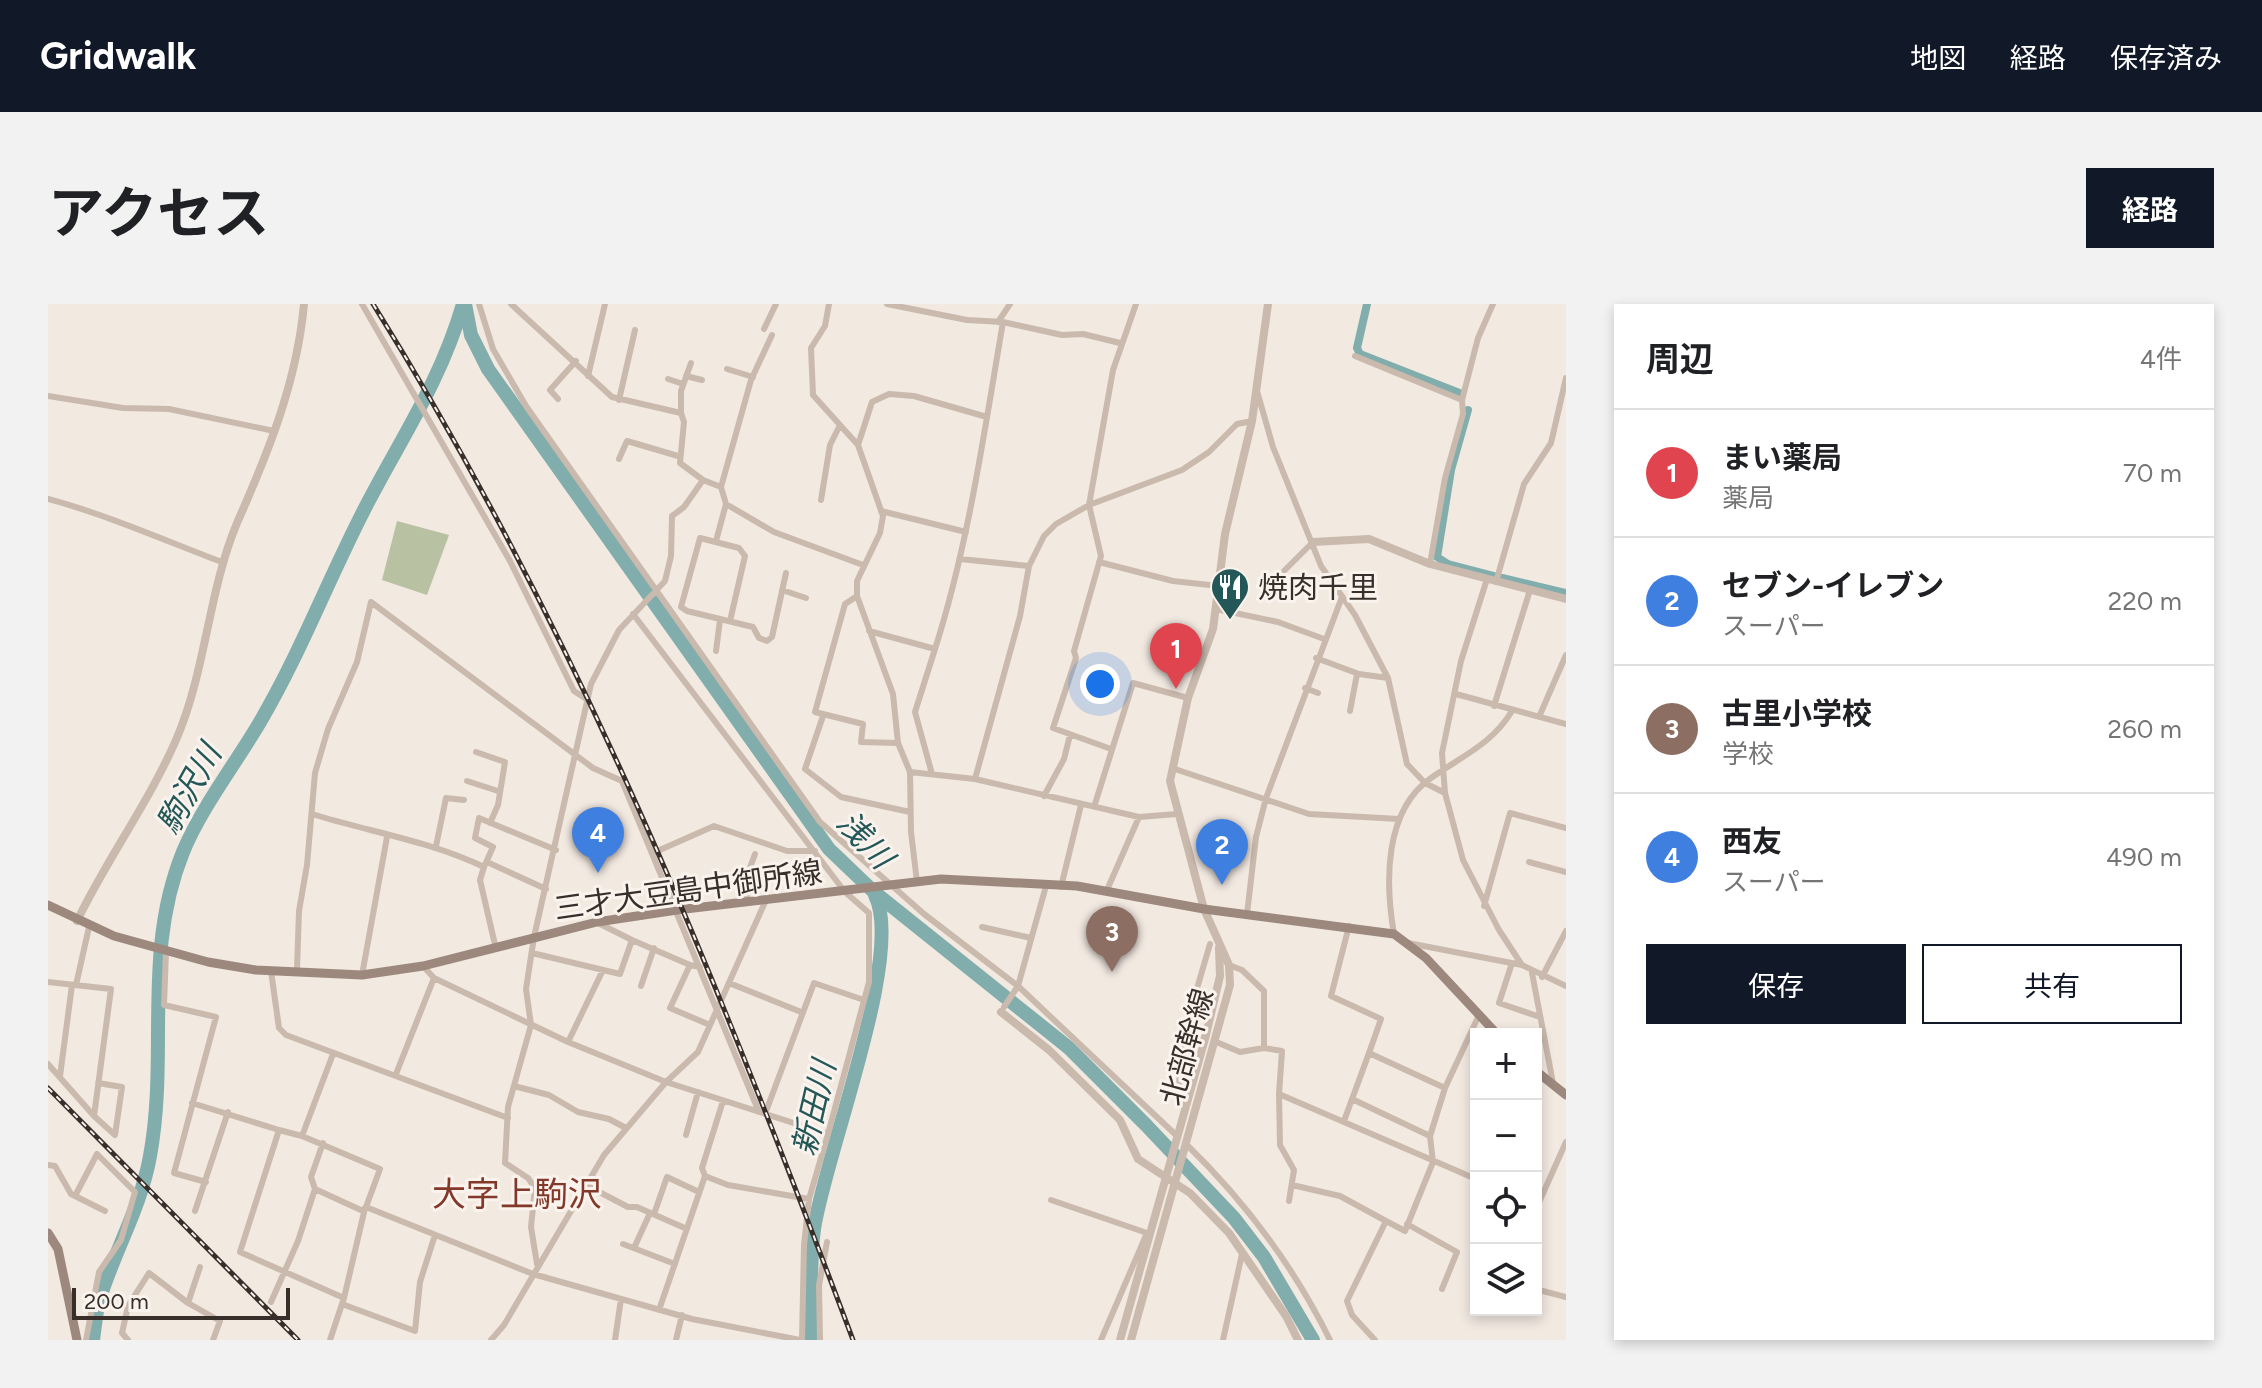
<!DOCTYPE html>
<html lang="ja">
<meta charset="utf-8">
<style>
body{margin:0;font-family:Figtree,"Noto Sans JP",sans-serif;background:#f2f2f2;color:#202124}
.controls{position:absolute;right:24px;bottom:24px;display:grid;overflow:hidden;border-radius:0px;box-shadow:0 4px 12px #0003}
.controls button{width:72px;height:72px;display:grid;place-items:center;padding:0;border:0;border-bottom:2px solid #e0e0e0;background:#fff;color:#202124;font:40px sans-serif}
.scale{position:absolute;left:24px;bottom:20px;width:218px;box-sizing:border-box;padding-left:8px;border:4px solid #382f2b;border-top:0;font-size:22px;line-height:28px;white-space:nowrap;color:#382f2b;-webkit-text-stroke:6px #faf3ed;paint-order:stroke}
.you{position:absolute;left:1052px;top:380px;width:28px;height:28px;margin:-20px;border:6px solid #fff;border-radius:50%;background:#1a73e8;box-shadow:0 0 0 12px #1a73e833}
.badge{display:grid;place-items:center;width:52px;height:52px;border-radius:50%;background:#111827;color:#fff;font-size:26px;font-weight:700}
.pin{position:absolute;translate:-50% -66px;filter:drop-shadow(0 2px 4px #0008)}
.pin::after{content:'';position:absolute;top:42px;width:28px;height:24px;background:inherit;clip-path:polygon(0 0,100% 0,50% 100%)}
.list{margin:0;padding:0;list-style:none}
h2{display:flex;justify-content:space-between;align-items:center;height:104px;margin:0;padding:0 32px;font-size:34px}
h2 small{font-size:26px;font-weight:400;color:#757577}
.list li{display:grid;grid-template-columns:52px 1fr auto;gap:24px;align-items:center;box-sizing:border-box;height:128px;padding:0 32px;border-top:2px solid #e0e0e0}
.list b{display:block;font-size:30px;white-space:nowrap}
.list p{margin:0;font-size:26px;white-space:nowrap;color:#757577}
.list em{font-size:26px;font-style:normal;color:#757577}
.actions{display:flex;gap:16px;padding:24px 32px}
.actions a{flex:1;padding:18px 0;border:2px solid #111827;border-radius:0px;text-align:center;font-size:28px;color:#111827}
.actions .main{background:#111827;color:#fff}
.icon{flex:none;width:44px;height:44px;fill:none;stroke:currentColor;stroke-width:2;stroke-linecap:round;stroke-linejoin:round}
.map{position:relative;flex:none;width:1518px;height:1036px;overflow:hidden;border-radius:0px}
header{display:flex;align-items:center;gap:48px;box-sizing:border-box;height:112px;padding:0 40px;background:#111827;color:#fff}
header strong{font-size:38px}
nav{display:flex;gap:44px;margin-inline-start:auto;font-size:28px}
.intro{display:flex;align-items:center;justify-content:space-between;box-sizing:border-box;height:192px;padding:0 48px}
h1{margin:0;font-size:56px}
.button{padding:20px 36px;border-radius:0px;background:#111827;color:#fff;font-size:28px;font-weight:700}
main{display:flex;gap:48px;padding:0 48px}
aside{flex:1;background:#fff;border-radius:0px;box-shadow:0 4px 12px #0003}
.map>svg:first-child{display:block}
.green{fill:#b8c1a1}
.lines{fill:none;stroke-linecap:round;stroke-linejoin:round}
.canal{stroke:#81aead;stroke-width:8}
.river{stroke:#81aead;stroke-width:14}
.minor{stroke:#cab9ad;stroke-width:6}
.tertiary{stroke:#cab9ad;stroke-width:8}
.secondary{stroke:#9d887e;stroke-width:9}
.rail-casing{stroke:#382f2b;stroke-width:5}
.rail{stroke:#faf3ed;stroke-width:2;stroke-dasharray:6;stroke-linecap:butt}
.labels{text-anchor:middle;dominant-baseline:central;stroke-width:6;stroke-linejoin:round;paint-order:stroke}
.poi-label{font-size:30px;fill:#382f2b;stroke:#faf3ed;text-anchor:start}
.street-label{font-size:30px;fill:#382f2b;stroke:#faf3ed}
.water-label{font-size:32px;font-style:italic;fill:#235758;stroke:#faf3ed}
.quarter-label{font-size:34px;fill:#833929;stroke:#faf3ed}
</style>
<header>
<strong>Gridwalk</strong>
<nav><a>地図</a><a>経路</a><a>保存済み</a></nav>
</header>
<div class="intro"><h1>アクセス</h1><a class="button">経路</a></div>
<main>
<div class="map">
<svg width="1518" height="1036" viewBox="0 0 1518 1036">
<rect width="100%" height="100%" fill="#f2e9e1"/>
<path class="green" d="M349,217L401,231L379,291L334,276Z"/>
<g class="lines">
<path class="canal" d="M1319,0L1309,44L1312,50L1414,90
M1420,106L1403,166L1389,253L1400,260L1446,272
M1454,274L1518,289"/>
<path class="river" d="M417,0L423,31L440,65L781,545L826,588L1021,744L1098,821L1186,914L1216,953L1265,1036
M45,1036C47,1022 48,1007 52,994C67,946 93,903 102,852C121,749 94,649 135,548C153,504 188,459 212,418C252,350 280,276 316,206C353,134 392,79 415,0
M763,1036C764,999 761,962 766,925C777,850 857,651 827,591"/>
<path class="minor" d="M314,0L462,257L526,387L540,396
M431,0L445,45L478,102L772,518L876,610L970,682L1129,832
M463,0L564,93L633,109L636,118L632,159L655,176L673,183L678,200L726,228L815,261
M781,0L777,22L763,44L765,91L810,141L835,212L832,229L809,277V292L845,390L850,439L862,468L863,528L869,578
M950,18L962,0
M955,18L1014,31L1035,30L1072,39
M716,25L728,0
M1307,52L1414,96L1415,110L1397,174L1382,260
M679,65L705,73
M540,72L557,0
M638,72L654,76
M620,75L635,80
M1209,87L1225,143L1273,262L1307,311L1340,374L1359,460L1377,479L1397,489
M0,92L75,104L121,105L226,127
M510,95L502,86L528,57
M571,96L587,26
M1414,96L1430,34L1445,0
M633,109V87L643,59
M810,141L824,98L841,90L866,92L939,113
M571,155L579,137L630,152
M673,183L703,76L724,31
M0,195C60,211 118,237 176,259
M773,196L782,141L792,121
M833,207L918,228
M668,237L678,200
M912,255L981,262
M1051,258L1125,277L1171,282
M1228,275L1265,238
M1439,275L1413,357L1394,449L1397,489L1415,556L1451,626L1474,661L1518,682
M1448,278L1476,180L1503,139L1518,74
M734,286L758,294
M809,292L797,300L767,408L815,420L813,438L850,439
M1168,305L1230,318L1276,335
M585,310L797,588L821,609V678L780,830
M682,317L697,252L691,244L652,234L633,303L639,307L705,323L711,334L719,337L724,333L738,269
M821,327L887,345C921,238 936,129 955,18L919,16L839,0
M668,347L672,316
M1268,354L1311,370L1340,374
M1257,384L1270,389
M1408,390L1518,420
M1446,402L1482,286
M1302,407L1309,370
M775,412L757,465L793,493L862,508
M1491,413L1518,351
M1063,445L1005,424L1028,354L1026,347L1053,252L1041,201L1065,66L1088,0
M428,448L457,458L450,501L442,519
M1124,464L1261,510L1351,515
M862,468L927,475L1091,513L1129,510
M884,470L867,408L887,345
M927,475L972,312L981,262L996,232L1008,220L1041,201L1134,166L1161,148L1189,120L1204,117
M419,477L450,487
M996,492L1016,455L1022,431
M1046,503L1085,379L1140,394
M264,510C322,528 382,537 436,563L445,543L427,534L431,514L508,546
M388,542L398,494L416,496
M605,549L666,522L739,547H767
M439,558L498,585
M1481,558L1518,568
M436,563L432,576L448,645
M1013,583L1033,501
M1059,586L1091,513
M700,598L696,580L707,550
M1436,602L1462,509L1518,524
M1199,610L1208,533L1218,494L1294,293
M1301,622L1283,692L1333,715L1321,749L1397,784
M934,623L983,634
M1346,630C1337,578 1336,507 1383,474C1414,452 1444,440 1464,407
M584,636L642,661
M1360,639L1474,661
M118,648L116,701L168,713L126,869L158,878
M484,649L572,670L584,636L550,619
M1464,659L1451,699L1492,713
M1181,661L1194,666L1216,687V744L1234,747L1231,790L1428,875
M375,662L386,674L520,738L618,778L780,830L761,895L680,881L657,872L654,864L675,797
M652,663L642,661L622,704L662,721
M249,665L251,607L259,561L267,469L280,425L309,358L323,298L545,464L574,477L711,808
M223,667L231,724L238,731L460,814
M1484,669L1505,779
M314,671L339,533
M1494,673L1518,627
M0,678L63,685L46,812L0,760
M681,679L753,708
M28,681L41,623
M593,682L606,644
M956,703L970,682L998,582
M1136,729L1157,735
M1166,737L1192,748L1216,744
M520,738L555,666
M285,750L254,832L332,865L318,903L485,970L644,1015L752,1036
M348,770L386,674
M12,772L24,681
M466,782L501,791L530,808L561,815L578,824
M1130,790L1136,729L1162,640
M1231,790L1232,841L1246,866L1241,897
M1304,795L1382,832
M144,799L231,826L192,948L296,994L282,1036
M717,810L766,679L816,696
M46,812L67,831L74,783L50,779
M1296,817L1321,749
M231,826L254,832
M638,831L650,788
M1137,839C1197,897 1245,961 1282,1036
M0,861L7,862L23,890L57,907
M536,880L580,903H589L639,925
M1244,881L1292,892L1338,917
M267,885L263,873L275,839
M27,892L49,850L87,888L73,936L51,968L38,1036
M1003,896L1099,929L1053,1036
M1488,905L1518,838
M147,907L180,808
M606,910L619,873L651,888
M1359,920L1409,948L1394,985
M575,940L627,960
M586,944L602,909
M489,960L483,923L487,884L480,874L457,859L460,803L483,721L478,685L486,633L543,380L571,326L617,277L623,252L624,212L636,203L655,176
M1488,974L1491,986L1518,993
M296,994L317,904
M223,998L250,937L267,885L315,907
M140,999L152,963
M294,1000L367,1027L372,978L387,931
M611,1006L657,872
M80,1036L74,1029L80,1002L101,969L140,999L172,1017L165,1036
M443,1036L456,1021L556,851L618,778L650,748L718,596
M567,1036L573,995
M628,1036L634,1011
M754,1036L756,941L761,895
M772,1036L771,981L779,938
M1175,1036L1194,950
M1327,1036L1304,1011L1299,997L1338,917L1357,927L1385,858L1382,832L1397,784L1431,711"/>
<path class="tertiary" d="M1265,238L1321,235L1382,260L1518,295
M29,617C59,555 101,498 128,436C158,367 160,288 189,219C220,149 249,78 256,0
M953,708L1001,746L1072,816L1090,855L1142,889L1181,929L1238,1012L1250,1036
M1072,1036L1157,735L1172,672L1171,644
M1083,1036L1182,681L1181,661L1156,605L1122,477L1140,394L1165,325L1177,230L1204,117L1220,0"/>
<path class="secondary" d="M0,601L66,632L160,658L208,666L314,671L375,662L549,618L629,606L893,575L1029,582L1156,605L1346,630L1378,654L1449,730
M1488,767L1518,791
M0,929L10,945L29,1036"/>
<defs>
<path id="rail" d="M325,0C528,325 671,678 805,1036
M0,784L250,1036"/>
</defs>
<use href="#rail" class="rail-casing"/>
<use href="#rail" class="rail"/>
</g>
<defs>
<symbol id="restaurant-pin" viewBox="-11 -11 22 30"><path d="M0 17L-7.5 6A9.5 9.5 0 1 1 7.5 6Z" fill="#235758" stroke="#faf3ed"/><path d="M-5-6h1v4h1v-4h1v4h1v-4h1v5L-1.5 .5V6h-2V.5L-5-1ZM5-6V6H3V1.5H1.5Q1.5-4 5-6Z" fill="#fff"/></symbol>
</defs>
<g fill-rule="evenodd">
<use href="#restaurant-pin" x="1160" y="261" width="44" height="60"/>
</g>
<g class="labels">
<g class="poi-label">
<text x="1210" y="283">焼肉千里</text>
</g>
<g class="street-label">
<text transform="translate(640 586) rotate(-8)">三才大豆島中御所線</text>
<text transform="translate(1139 743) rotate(-74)">北部幹線</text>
</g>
<g class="water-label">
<text transform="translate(141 485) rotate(-61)">駒沢川</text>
<text transform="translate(817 536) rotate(47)">浅川</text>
<text transform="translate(766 804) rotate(-77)">新田川</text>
</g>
<g class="quarter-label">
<text x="469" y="890">大字上駒沢</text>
</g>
</g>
</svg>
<div class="controls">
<button>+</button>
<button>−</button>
<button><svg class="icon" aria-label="locate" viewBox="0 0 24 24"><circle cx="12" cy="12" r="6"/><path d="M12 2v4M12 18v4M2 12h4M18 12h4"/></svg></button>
<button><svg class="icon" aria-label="layers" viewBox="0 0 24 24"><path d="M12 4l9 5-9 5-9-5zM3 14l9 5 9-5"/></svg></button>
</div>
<div class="scale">200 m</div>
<div class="you"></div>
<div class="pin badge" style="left:1128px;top:385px;background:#e0444e">1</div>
<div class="pin badge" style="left:1174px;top:581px;background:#3f7fe0">2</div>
<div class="pin badge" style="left:1064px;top:668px;background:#8d6e63">3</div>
<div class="pin badge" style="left:550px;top:569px;background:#3f7fe0">4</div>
</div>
<aside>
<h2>周辺<small>4件</small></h2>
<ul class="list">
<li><span class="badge" style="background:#e0444e">1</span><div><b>まい薬局</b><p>薬局</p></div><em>70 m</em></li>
<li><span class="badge" style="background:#3f7fe0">2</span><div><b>セブン-イレブン</b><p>スーパー</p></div><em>220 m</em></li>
<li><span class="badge" style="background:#8d6e63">3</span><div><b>古里小学校</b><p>学校</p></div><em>260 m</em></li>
<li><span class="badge" style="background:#3f7fe0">4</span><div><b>西友</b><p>スーパー</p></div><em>490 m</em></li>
</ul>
<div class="actions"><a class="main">保存</a><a>共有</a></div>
</aside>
</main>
